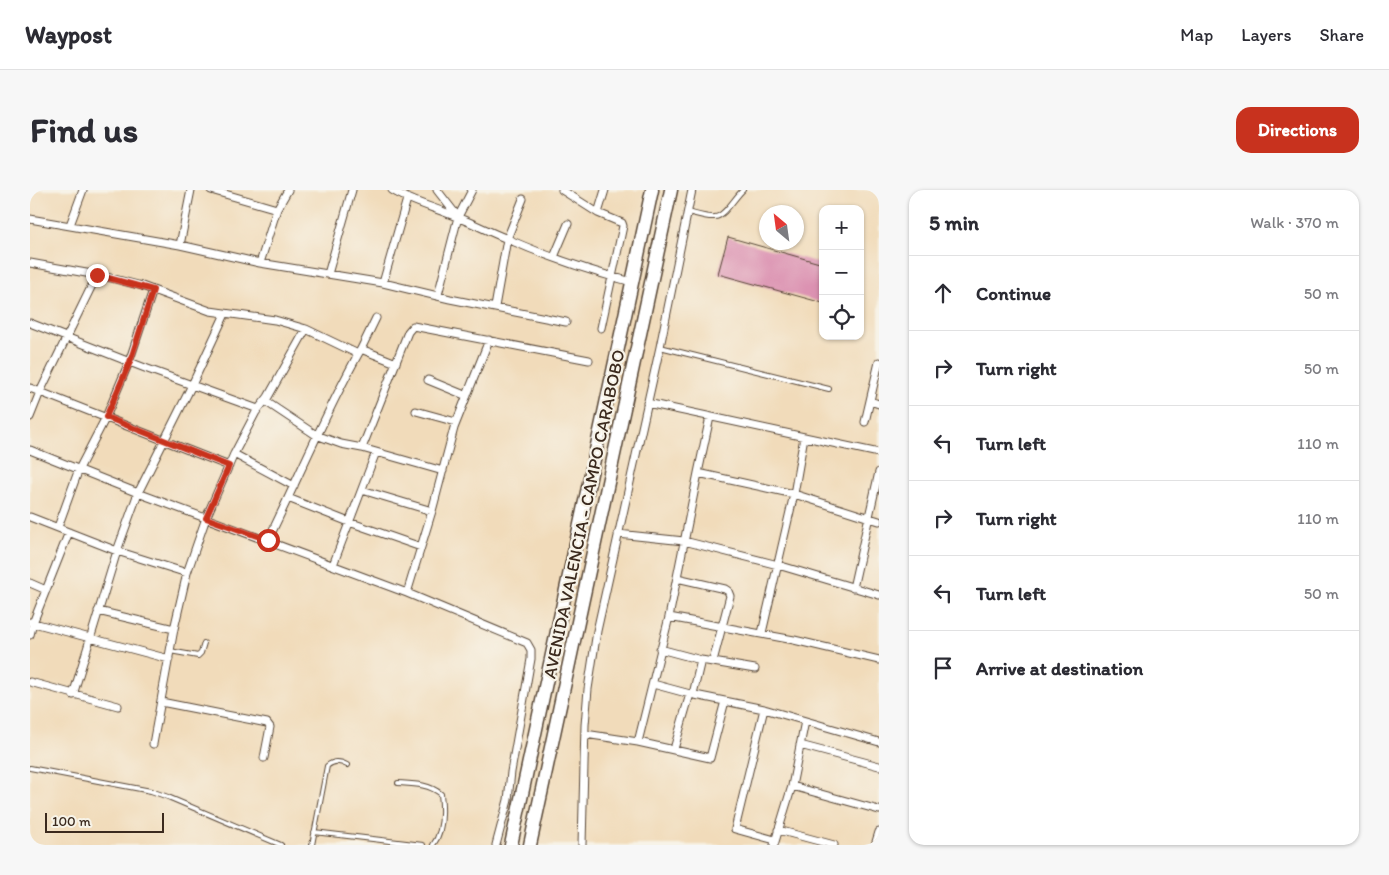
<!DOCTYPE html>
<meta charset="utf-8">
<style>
body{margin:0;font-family:Itim,sans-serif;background:#f7f7f7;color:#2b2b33}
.controls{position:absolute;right:15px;top:15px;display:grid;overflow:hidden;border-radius:10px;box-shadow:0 1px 4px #0004}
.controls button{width:45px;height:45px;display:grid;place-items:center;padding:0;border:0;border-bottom:1px solid #e1e1e2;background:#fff;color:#2b2b33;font:25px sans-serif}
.compass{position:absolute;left:729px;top:15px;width:45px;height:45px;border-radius:50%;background:#fff;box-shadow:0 1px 4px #0004;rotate:331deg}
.scale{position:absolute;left:15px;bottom:12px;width:119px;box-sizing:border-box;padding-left:5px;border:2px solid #3b2a1e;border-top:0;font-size:14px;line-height:18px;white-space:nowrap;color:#3b2a1e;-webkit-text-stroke:4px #f7f3e8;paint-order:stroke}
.stop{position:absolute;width:15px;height:15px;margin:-11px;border:4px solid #c8321e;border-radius:50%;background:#fff}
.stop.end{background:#c8321e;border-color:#fff;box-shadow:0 1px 5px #0008}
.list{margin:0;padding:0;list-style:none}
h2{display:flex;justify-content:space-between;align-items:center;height:65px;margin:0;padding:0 20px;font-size:21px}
h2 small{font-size:16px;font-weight:400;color:#7c7c81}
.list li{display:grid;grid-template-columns:32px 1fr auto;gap:15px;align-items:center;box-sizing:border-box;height:75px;padding:0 20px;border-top:1px solid #e1e1e2}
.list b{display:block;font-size:19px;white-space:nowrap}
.list em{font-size:16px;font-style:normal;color:#7c7c81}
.icon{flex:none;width:28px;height:28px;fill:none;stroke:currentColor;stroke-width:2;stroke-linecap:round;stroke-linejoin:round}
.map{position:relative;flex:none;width:849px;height:655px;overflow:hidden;border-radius:15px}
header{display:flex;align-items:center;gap:30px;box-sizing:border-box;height:70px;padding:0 25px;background:#fff;border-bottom:1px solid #e1e1e2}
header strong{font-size:24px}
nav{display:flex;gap:28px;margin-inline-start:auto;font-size:18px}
.intro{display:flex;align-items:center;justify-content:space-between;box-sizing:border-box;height:120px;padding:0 30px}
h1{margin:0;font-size:35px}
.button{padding:12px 22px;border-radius:15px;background:#c8321e;color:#fff;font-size:18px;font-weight:700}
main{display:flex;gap:30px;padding:0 30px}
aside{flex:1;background:#fff;border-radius:15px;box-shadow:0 1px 4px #0004}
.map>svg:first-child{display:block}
.building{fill:#db91b1}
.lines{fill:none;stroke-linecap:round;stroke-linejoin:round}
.lane-casing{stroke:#564535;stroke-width:6}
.street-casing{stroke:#564535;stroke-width:9}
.highway-casing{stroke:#564535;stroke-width:15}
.lane{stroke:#fff;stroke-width:4}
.street{stroke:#fff;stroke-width:7}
.highway{stroke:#fff;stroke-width:12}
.route{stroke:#c8321e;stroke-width:6}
.labels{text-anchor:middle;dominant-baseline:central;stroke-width:4.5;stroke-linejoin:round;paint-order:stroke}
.street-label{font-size:18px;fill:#3b2a1e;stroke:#f7f3e8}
</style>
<header>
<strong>Waypost</strong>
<nav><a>Map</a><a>Layers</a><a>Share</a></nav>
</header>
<div class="intro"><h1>Find us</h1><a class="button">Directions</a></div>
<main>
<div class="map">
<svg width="849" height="655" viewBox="0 0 849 655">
<rect width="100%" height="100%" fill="#f7f3e8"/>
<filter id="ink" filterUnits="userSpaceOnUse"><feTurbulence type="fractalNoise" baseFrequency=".02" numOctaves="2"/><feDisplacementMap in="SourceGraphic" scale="10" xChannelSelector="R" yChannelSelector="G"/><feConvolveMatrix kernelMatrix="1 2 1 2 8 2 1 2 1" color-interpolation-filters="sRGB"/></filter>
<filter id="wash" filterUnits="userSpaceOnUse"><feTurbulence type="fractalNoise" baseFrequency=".0096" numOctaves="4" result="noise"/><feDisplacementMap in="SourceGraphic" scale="20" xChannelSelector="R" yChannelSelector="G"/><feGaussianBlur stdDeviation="1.12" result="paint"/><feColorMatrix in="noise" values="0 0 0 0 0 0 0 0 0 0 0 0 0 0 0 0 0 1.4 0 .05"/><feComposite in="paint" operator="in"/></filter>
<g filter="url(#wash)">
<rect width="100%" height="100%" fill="#f1dbba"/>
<g id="blocks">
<path class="building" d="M698,47L793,74V113L688,84Z"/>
</g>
</g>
<g filter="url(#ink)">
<use href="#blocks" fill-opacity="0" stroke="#564535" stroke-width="1"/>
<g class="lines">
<defs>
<path id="lane" d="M658,22C666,24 677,28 685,27C695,26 705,7 713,0
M630,157L799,199
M140,461L168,466L171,463L174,453
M0,578L121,601L138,607L251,655
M368,593C384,594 399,594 411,604C413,620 413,642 403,655
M284,642L393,655
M282,655L297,576C304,570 310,571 317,575"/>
<path id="street" d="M181,0L247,19
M362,0C383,13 407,18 429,28C445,34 460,42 475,48C516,66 559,81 602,92
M407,0L428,27L408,105
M532,0L568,23L592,33L593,36L571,138
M568,23L575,0
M428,27L442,0
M0,29L150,55L230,73L353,93L420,109L536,132
M40,35L53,0
M150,55L161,0
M524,67L538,34
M0,73L73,86L112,96L180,121L245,130L276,139L328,164
M230,73L247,19L258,0
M298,84L322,0
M353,93L377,9
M465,117L477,49L493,9
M0,133L115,178L228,219
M331,159L346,128
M398,190L437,206
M0,198L199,276
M235,211L286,245L311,254L332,258L413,281
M840,211L849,214
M617,213L849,263
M386,221L426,232
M0,227L10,202L67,85
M835,232L849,172
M332,258L378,142L383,136L559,170
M0,260L108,303L377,403L497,453L501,460V469L481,582L478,610L466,655
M204,264L264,296
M668,283L764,304L849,331
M332,300L402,321
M258,308L319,332L391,357
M0,327L87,361L157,383
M28,337L49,279L76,227L99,172L123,100
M588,344L654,351L748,375L849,405
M238,350C269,287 296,221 331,159L366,173
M303,375L346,262
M647,388L695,399L698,401L700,406L683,471
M0,393L16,400
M823,398L849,282
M377,403L402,321L424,238L459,150
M68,421L144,439
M639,427L764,450L849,470
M0,432L139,469
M732,443L764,304L774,247
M0,445L3,433L39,342
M630,459L671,470L725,479
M0,492L88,516
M623,494L660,504L734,519L849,552
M663,504L671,470
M43,505L87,361L108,303L162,195L195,124
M131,512L237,533L240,537L234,568
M734,519L705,639L745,650
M555,544L608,552L680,568L695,511
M608,552L639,427L668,283L680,227
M123,554L144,439L157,383L176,328L204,264L226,222L238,207L276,139
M770,555L849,576
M644,559L660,504
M762,596L849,620
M748,640L804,655
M552,655L555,535L558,499L567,441L630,157L662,0
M744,655L762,596L775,531
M845,655L849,642"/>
<path id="highway" d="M481,655L622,0
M500,655L641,0"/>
</defs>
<use href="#lane" class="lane-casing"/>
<use href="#street" class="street-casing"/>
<use href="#highway" class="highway-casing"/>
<use href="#lane" class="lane"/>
<use href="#street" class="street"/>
<use href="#highway" class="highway"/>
</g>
</g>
<g class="lines" filter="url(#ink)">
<path class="route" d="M67,85L123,100L100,172L76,227L199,276L176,328L238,350"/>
</g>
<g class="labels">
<g class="street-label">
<text transform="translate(554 324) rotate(-78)">AVENIDA VALENCIA - CAMPO CARABOBO</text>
</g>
</g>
</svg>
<div class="controls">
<button>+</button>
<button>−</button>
<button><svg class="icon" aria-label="locate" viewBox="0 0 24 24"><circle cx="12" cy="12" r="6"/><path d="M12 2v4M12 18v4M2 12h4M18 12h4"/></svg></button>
</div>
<svg class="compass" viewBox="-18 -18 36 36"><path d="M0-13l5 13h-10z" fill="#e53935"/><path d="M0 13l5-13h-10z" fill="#7c7c81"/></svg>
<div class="scale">100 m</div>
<div class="stop" style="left:238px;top:350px"></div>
<div class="stop end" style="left:67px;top:85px"></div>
</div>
<aside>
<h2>5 min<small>Walk · 370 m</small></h2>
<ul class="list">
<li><svg class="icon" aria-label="ahead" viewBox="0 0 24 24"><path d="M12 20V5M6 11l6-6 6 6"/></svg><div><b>Continue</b></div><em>50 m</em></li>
<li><svg class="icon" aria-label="right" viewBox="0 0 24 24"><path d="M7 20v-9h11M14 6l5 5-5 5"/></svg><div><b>Turn right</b></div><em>50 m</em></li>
<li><svg class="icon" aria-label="left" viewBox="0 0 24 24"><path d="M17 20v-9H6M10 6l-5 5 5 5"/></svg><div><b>Turn left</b></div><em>110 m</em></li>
<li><svg class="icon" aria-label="right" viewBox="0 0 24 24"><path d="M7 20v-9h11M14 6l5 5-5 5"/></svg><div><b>Turn right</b></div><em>110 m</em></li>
<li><svg class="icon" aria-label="left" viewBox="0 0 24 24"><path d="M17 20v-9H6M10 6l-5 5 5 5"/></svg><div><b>Turn left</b></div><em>50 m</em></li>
<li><svg class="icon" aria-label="arrive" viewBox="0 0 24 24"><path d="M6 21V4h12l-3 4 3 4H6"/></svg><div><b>Arrive at destination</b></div></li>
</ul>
</aside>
</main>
